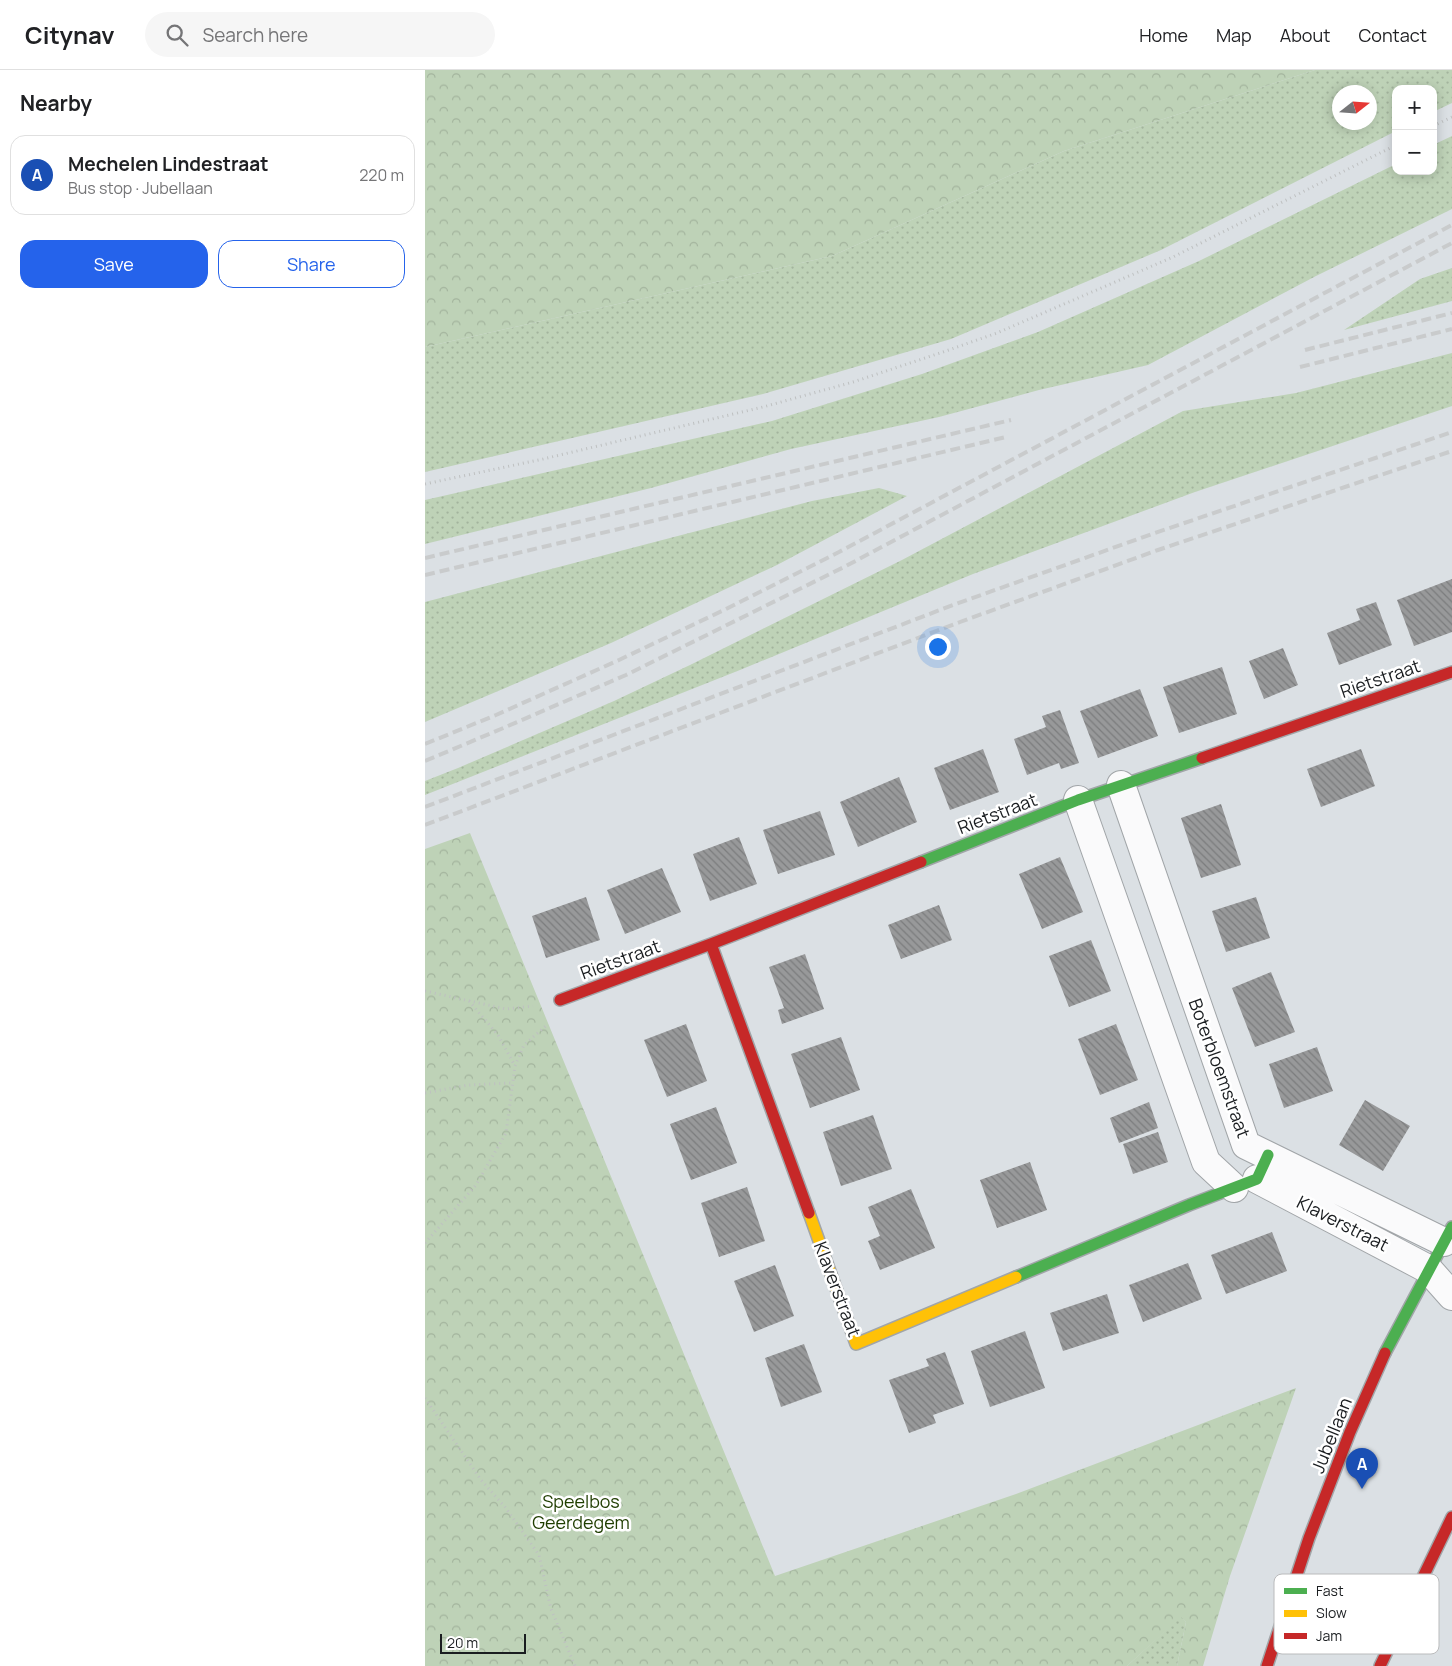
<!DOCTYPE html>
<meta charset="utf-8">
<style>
body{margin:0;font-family:Manrope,sans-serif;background:#f6f6f6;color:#202124}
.controls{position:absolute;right:15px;top:15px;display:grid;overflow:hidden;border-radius:10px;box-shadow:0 2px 12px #0003}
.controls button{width:45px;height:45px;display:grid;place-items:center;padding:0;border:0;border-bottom:1px solid #e0e0e0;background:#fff;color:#202124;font:25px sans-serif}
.compass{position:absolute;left:907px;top:15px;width:45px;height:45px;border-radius:50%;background:#fff;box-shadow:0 2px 12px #0003;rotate:73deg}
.scale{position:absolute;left:15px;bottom:12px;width:86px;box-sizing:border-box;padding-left:5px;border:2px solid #1a1d20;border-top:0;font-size:14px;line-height:18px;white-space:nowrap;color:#1a1d20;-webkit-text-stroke:4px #fff;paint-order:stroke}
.you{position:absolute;left:512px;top:576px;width:18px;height:18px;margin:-12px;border:4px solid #fff;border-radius:50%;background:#1a73e8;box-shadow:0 0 0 8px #1a73e833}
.badge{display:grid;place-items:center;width:32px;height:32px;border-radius:50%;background:#2563eb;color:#fff;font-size:16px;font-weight:700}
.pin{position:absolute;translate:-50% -41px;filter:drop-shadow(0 1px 2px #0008)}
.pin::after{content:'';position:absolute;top:26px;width:18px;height:15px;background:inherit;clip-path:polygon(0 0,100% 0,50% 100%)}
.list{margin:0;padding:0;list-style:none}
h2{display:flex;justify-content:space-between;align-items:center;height:65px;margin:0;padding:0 20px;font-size:21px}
h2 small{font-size:16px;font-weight:400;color:#757577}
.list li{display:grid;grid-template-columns:32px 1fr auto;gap:15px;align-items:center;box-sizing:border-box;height:80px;margin:0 10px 10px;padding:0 10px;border:1px solid #e0e0e0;border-radius:15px}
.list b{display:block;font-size:19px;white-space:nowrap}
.list p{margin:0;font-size:16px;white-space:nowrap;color:#757577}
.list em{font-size:16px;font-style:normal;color:#757577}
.actions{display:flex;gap:10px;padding:15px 20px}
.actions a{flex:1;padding:11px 0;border:1px solid #2563eb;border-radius:15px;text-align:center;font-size:18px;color:#2563eb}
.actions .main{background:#2563eb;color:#fff}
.icon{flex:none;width:28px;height:28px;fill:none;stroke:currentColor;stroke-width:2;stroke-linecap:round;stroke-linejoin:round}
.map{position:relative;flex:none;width:1027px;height:1596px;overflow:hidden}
header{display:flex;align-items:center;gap:30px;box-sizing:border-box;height:70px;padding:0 25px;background:#fff;border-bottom:1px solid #e0e0e0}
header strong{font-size:24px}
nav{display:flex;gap:28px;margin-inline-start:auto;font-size:18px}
.search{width:350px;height:45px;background:#f6f6f6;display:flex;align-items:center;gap:12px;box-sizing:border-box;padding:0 18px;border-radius:28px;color:#757577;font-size:19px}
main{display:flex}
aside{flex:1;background:#fff}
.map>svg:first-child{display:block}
.grass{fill:url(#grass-dots);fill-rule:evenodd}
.forest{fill:url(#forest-crowns)}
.building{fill:url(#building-back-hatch)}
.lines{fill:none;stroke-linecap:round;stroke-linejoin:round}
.street-casing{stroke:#a1a5a8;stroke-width:30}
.fast-casing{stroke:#a1a5a8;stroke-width:14}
.slow-casing{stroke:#a1a5a8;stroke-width:14}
.jam-casing{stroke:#a1a5a8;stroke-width:14}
.path{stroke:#bec0c1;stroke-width:3;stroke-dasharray:1 4;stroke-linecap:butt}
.street{stroke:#fafafb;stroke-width:28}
.fast{stroke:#4caf50;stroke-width:11}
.slow{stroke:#ffc107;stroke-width:11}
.jam{stroke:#c62828;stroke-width:11}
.rail{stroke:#c9cbcc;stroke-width:4;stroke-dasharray:10 5;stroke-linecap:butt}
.labels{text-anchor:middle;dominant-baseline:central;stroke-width:5;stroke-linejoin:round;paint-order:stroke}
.street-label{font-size:18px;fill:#1a1d20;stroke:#fff}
.park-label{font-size:18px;fill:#1f3d00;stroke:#fff}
.key{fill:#fff;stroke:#babbbc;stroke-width:1}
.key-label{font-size:14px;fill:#1a1d20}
</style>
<header>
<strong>Citynav</strong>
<div class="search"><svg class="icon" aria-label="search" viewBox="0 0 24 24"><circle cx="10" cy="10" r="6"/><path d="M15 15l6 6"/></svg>Search here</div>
<nav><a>Home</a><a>Map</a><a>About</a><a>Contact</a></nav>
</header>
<main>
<aside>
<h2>Nearby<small></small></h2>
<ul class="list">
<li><span class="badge" style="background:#1a4fb4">A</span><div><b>Mechelen Lindestraat</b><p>Bus stop · Jubellaan</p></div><em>220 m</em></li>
</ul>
<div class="actions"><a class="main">Save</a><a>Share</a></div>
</aside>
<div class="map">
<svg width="1027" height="1596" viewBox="0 0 1027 1596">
<defs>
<pattern id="grass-dots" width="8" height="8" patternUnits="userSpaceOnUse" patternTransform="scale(1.25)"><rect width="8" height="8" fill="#bed2b7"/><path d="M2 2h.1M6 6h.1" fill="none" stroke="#a3b49d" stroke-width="1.8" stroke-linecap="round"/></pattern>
<pattern id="forest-crowns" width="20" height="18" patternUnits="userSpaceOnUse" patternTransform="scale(1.25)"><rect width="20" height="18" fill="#bed2b7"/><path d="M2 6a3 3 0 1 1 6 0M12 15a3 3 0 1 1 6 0" fill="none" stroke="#a3b49d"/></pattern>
<pattern id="building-back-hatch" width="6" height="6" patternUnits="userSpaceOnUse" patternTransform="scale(1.25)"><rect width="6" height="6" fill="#98999a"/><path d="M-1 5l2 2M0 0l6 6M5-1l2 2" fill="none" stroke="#7b7c7d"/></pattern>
</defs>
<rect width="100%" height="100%" fill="#dbe0e4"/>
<path class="grass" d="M890,0H1027V33L1008,42V19H971V61L736,180L526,269L338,324L0,402V277L407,186L639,81ZM914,22H944V52H914Z
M1027,66V139L891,206L723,295L614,320L514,347L366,379L226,418L0,474V430L347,351L497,304L613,262L774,191L971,94V101H1008V75Z
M1027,198V231L919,260L995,209Z
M1027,283V336L770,422L548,504L315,600L0,725V711L33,698L189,631L265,595L477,490L758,341L871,323Z
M454,418L482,426L352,495L186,573L0,652V532L387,431Z
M756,1546L761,1552L752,1596H702Z"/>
<path class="forest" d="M0,0H890L639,81L407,186L0,277Z
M45,763L350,1506L591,1424L871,1318L805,1506L778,1596H752L761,1552L756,1547L702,1596H0V779Z"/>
<path class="building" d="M1027,509V562L989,576L972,530Z
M951,532L967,575L914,595L902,563L935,550L931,539Z
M858,578L873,615L839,629L824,591Z
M797,597L812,644L754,663L738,617Z
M715,619L733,666L673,688L655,641Z
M635,640L654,693L636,699L634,693L602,705L589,669L621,657L617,646Z
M558,679L574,722L525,740L509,698Z
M936,679L950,716L896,737L882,699Z
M474,707L492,752L433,777L415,732Z
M796,734L816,795L776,808L756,748Z
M395,741L410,785L353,804L338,760Z
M314,767L332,814L285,831L268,784Z
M635,787L658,842L617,859L594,804Z
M237,798L256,842L200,864L182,820Z
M161,827L175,870L121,888L107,846Z
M831,827L845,868L801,882L787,841Z
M514,835L527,870L476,889L463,855Z
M666,870L686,921L644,937L624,886Z
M380,884L399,939L357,954L353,940L359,938L344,897Z
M846,902L870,962L830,977L807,918Z
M261,954L282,1011L242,1027L219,970Z
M691,954L713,1010L675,1025L653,969Z
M416,967L435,1020L385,1038L366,984Z
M892,977L908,1021L859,1038L844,994Z
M940,1030L985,1056L958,1101L914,1075Z
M724,1032L733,1058L694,1073L685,1048Z
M291,1037L312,1093L266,1110L245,1054Z
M448,1045L467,1099L416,1116L398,1062Z
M733,1062L743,1092L708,1104L698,1074Z
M605,1092L622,1140L572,1158L555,1110Z
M322,1117L340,1171L294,1187L276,1133Z
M486,1119L510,1178L455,1200L443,1171L455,1166L443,1137Z
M847,1162L862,1201L801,1224L786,1185Z
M763,1193L777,1229L718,1252L704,1215Z
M350,1195L369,1246L329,1262L309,1211Z
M682,1224L694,1263L638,1281L625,1243Z
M600,1261L620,1318L565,1337L546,1281Z
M379,1274L397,1322L356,1337L340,1288Z
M520,1282L539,1334L508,1345L511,1353L484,1363L464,1310L504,1296L501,1289Z"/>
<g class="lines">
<defs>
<path id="street" d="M696,715L821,1075L1019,1172
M653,730L781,1092L809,1118
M832,1109L1003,1199L1027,1226"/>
<path id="fast" d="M496,792L653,730L777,688
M591,1207L764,1135L832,1109L843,1085
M960,1283L1027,1157"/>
<path id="slow" d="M384,1143L431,1274L591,1207"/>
<path id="jam" d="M777,688L1027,602
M286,874L384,1143
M135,930L286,874L496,792
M842,1596L884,1468L925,1362L960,1283
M955,1596L1027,1447"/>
</defs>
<use href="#street" class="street-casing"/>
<use href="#fast" class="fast-casing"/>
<use href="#slow" class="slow-casing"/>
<use href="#jam" class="jam-casing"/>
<path class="path" d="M1008,56L1027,47
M0,414L118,389L338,337L428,312L518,282L572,263L748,187L971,75
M0,921L81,939L108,936
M44,931L73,965L90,996
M0,1023L43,1015L87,1013
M0,1173L51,1115L81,1063L90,996L99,975L123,954
M0,1328L56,1410L80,1437L114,1485L126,1539L150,1596"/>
<use href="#street" class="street"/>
<use href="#fast" class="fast"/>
<use href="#slow" class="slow"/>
<use href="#jam" class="jam"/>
<path class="rail" d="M880,280L1027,243
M875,297L1027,259
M0,488L586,350
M0,505L581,367
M0,674L71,645L194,590L299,540L414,482L1027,155
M0,691L76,659L201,605L421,496L1027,173
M0,737L528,535L727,464L1027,362
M0,755L535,552L733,480L1027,381"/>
</g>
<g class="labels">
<g class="street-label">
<text transform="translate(955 608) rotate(-19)">Rietstraat</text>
<text transform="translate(572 743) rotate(-21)">Rietstraat</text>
<text transform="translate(195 889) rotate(-20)">Rietstraat</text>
<text transform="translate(795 998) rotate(70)">Boterbloemstraat</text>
<text transform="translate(918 1153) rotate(27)">Klaverstraat</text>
<text transform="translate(413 1219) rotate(69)">Klaverstraat</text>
<text transform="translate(906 1365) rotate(-68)">Jubellaan</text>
</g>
<g class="park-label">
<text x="156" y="1431">Speelbos<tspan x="156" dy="21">Geerdegem</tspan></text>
</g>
</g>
<rect x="849" y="1504" width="165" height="80" rx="8" class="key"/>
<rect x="859" y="1518" width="23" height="6" fill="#4caf50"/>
<rect x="859" y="1540" width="23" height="7" fill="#ffc107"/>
<rect x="859" y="1563" width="23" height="6" fill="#c62828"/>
<g class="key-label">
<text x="891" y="1526">Fast</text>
<text x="891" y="1548">Slow</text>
<text x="891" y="1571">Jam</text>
</g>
</svg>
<div class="controls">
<button>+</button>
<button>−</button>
</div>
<svg class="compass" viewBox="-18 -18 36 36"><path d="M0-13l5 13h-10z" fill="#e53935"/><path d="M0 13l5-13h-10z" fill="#757577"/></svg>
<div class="scale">20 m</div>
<div class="you"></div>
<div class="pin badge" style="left:937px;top:1419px;background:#1a4fb4">A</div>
</div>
</main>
